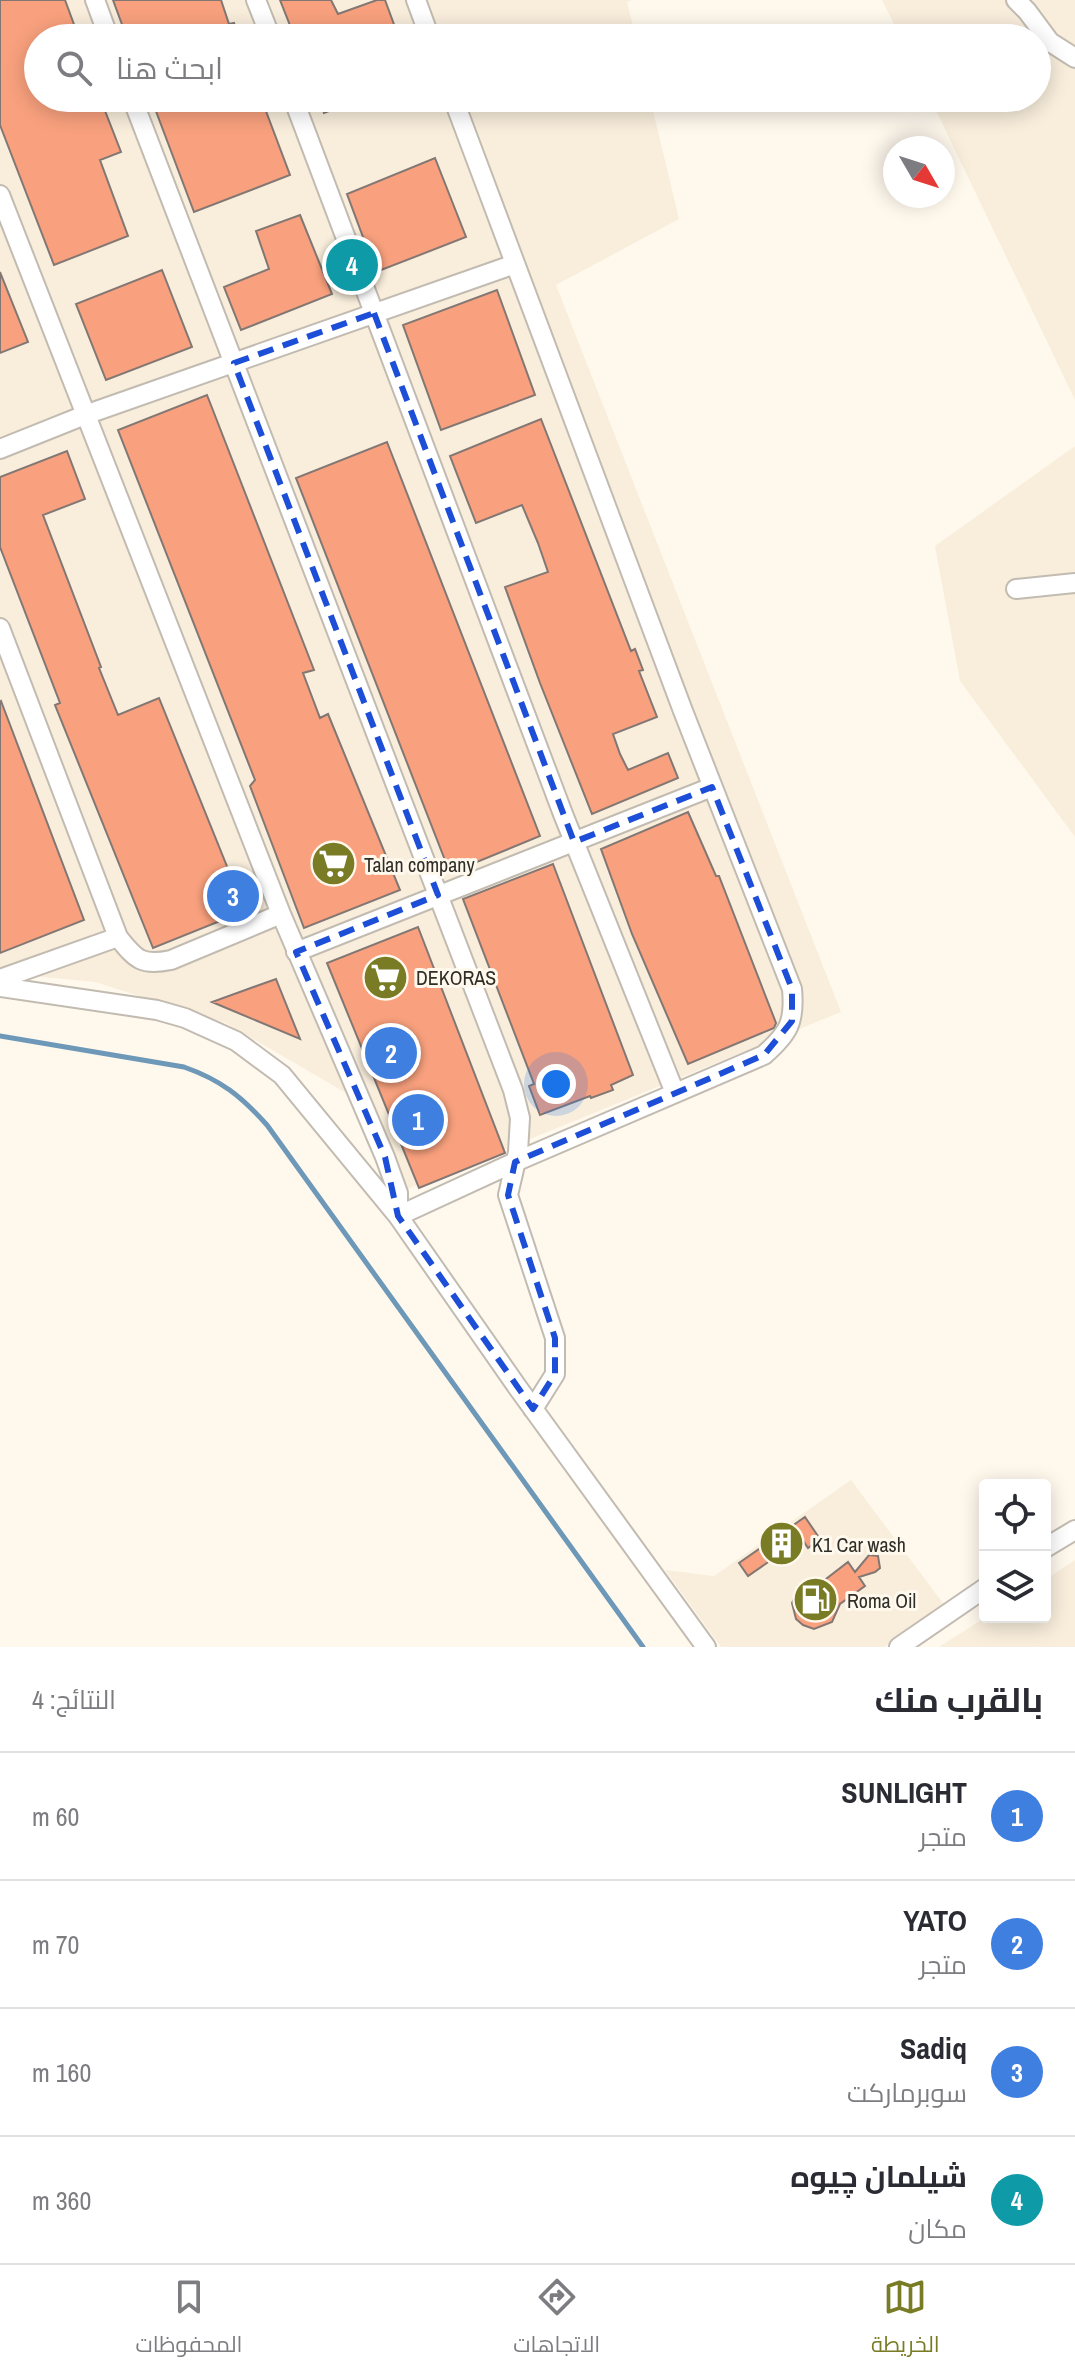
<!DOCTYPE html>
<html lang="ar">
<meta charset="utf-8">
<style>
body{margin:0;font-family:"Archivo Narrow",Cairo,sans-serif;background:#f2f2f3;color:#2b2b33;direction:rtl}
.controls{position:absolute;right:24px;bottom:24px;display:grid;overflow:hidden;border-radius:8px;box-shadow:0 4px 20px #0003}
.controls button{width:72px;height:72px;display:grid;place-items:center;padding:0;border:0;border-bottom:2px solid #e1e1e2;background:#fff;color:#2b2b33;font:40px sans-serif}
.compass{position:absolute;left:883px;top:136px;width:72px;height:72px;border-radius:50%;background:#fff;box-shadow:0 4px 20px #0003;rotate:129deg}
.you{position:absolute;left:556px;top:1084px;width:28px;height:28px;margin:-20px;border:6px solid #fff;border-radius:50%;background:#1a73e8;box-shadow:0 0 0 12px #1a73e833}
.badge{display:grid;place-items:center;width:52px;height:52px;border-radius:50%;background:#797c25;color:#fff;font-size:26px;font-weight:700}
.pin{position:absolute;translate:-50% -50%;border:4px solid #fff;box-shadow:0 2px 8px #0006}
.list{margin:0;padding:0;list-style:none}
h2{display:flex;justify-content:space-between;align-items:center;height:104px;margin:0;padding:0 32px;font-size:34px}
h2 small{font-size:26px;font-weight:400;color:#7c7c81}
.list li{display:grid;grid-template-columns:52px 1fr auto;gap:24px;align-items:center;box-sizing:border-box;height:128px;padding:0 32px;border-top:2px solid #e1e1e2}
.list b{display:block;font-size:30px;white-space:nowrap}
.list p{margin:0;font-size:26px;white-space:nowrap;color:#7c7c81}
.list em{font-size:26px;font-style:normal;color:#7c7c81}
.icon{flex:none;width:44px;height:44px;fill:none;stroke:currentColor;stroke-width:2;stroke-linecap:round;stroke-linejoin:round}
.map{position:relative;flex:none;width:1075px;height:1647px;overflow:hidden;direction:ltr}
.search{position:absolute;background:#fff;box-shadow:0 4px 20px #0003;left:24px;right:24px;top:24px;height:88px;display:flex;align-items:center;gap:20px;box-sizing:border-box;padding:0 28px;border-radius:44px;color:#7c7c81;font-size:30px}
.sheet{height:616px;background:#fff}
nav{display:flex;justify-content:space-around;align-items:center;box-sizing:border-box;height:112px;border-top:2px solid #e1e1e2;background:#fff;font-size:22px;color:#7c7c81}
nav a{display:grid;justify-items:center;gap:4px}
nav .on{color:#797c25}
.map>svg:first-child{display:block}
.built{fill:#f9eedc}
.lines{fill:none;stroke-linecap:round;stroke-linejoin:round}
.stream{stroke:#6d98b8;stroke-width:5}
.building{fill:#f9a17e;stroke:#837773;stroke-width:2}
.minor-casing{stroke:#c2bbb1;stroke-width:22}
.minor{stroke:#fff;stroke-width:18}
.marked{fill:none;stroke:#1d4ed8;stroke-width:6;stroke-dasharray:16 10;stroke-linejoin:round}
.labels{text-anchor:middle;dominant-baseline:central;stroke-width:6;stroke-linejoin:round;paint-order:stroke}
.poi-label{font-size:20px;fill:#2f2d28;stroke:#fff8ed;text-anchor:start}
</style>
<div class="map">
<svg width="1075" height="1647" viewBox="0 0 1075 1647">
<rect width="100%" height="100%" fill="#fff8ed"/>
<path class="built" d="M0,0H632L627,2L636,38H38V98H650L679,219L556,285L841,1012L398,1193L351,1096L226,1023L95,982L0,973Z
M882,0H1075V400L930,98H1037V38H901Z
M1075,446V837L960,681L935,546Z
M851,1480L945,1606L885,1647H721L665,1570L714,1576Z
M1075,1560V1647H939L986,1617H1045V1580Z"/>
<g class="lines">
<path class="stream" d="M0,1036L184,1067C221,1080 241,1096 267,1125L643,1647"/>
</g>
<path class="building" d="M0,0H65L79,38H38V98H100L121,152L100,160L128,236L54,265L0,125Z
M113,0H221L229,24L234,23L239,38H127Z
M280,0H331L338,14L377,0H385L399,38H295Z
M151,98H261L290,175L194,212Z
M318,98H360V99L324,113Z
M435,158L466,237L376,272L347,194Z
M300,215L332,294L241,330L224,287L269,269L256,231Z
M162,270L192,347L106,380L76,304Z
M0,272L28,342L0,353Z
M497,290L535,395L441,430L403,325Z
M207,395L314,670L303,673L320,718L328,714L400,890L304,928L250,786L255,780L118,430Z
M541,419L631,651L635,649L643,670L639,671L657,717L613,734L620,754L628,770L668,753L678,778L592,814L540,683L505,587L548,572L538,543L522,505L476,523L450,456Z
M387,442L540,836L450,873L296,478Z
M67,451L85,499L43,515L101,667L99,668L118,715L159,698L245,911L153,948L55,705L60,703L0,547V477Z
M1,701L84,920L0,953V702Z
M688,812L716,876H719L776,1023L774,1028L688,1064L632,934L601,849Z
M553,864L633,1075L611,1085L613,1090L591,1098L590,1096L540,1115L529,1086L534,1084L463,899Z
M418,927L505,1153L419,1188L327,963Z
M276,979L300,1039L212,1002Z
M805,1517L820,1539L808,1548L802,1539L748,1576L739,1563Z
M869,1555L878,1556L880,1568L875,1572L859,1577L865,1586L840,1604L832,1622L814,1629L803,1625L796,1619L792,1603L799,1588L810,1582H822L848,1562L855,1572Z"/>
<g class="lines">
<defs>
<path id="minor" d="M95,0L109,38
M256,0L271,38
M416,0L430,38
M1016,0L1027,11L1050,42L1075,58
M132,98L513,1090L520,1118L518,1152L508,1195L555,1338V1374L533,1409
M293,98L563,814L675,1093
M0,195L281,914L385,1157L398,1193V1216L515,1162L764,1055C789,1033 795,1022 792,989L683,711L453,98
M0,449L85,415L515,264
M1016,589L1075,583
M0,628L118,937L0,979
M118,937C136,960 142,966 171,960L281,914
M296,952L712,787
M0,987L157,1010L185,1018L236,1041L282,1075L398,1216L518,1388L706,1647
M1045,1548L1075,1530
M899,1647L985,1588"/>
</defs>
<use href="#minor" class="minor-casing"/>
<use href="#minor" class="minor"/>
</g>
<path class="marked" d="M374,313L574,842L712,787L792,989V1021L764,1055L515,1162L508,1195L555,1338V1374L533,1409L398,1216L385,1157L296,952L438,895L234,363Z"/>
<defs>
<symbol id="supermarket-disc" viewBox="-11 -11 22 22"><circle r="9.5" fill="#797c25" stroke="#fff8ed"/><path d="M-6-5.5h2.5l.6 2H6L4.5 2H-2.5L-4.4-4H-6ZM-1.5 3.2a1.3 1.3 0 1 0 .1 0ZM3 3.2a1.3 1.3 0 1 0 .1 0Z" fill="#fff"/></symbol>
<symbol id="building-disc" viewBox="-11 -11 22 22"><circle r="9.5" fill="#797c25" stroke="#fff8ed"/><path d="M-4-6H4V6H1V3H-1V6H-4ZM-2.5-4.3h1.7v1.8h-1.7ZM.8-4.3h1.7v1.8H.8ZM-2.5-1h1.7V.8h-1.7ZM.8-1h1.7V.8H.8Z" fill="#fff"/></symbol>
<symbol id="fuel-disc" viewBox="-11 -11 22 22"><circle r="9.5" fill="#797c25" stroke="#fff8ed"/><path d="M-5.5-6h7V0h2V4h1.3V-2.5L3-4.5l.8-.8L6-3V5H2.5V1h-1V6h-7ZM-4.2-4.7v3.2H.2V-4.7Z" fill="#fff"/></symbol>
</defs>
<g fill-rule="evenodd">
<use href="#supermarket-disc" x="308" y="838" width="51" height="51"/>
<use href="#supermarket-disc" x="360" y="952" width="51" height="51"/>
<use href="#building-disc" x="756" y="1518" width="51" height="51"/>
<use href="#fuel-disc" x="790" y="1574" width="51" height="51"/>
</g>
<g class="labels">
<g class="poi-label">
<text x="364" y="864">Talan company</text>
<text x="416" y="977">DEKORAS</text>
<text x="812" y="1544">K1 Car wash</text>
<text x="847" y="1600">Roma Oil</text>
</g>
</g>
</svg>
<div class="controls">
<button><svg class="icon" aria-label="locate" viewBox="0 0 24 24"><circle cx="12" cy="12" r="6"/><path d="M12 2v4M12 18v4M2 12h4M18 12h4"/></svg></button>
<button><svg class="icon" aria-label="layers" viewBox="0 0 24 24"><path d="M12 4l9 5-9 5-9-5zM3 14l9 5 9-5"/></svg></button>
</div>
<svg class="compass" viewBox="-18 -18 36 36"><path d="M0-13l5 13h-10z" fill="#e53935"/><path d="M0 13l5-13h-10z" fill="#7c7c81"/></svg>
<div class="you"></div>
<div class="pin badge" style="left:418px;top:1120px;background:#3f7fe0">1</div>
<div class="pin badge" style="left:391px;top:1053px;background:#3f7fe0">2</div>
<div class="pin badge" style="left:233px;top:896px;background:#3f7fe0">3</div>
<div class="pin badge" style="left:352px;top:265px;background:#0f9aa8">4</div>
<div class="search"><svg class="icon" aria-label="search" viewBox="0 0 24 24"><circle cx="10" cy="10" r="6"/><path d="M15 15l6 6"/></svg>ابحث هنا</div>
</div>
<section class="sheet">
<h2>بالقرب منك<small>النتائج: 4</small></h2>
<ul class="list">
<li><span class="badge" style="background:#3f7fe0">1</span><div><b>SUNLIGHT</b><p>متجر</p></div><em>60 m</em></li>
<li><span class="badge" style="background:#3f7fe0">2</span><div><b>YATO</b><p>متجر</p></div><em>70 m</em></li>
<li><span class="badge" style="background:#3f7fe0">3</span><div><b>Sadiq</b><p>سوبرماركت</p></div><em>160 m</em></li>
<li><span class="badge" style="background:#0f9aa8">4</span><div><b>شيلمان چیوه</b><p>مكان</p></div><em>360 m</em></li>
</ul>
</section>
<nav>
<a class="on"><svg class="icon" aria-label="map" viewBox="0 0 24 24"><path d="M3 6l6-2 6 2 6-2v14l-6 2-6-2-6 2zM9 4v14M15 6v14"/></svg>الخريطة</a>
<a><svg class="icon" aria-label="directions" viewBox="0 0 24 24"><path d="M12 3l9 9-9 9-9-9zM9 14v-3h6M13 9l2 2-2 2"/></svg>الاتجاهات</a>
<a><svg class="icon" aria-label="saved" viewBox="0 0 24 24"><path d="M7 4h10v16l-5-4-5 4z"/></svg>المحفوظات</a>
</nav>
